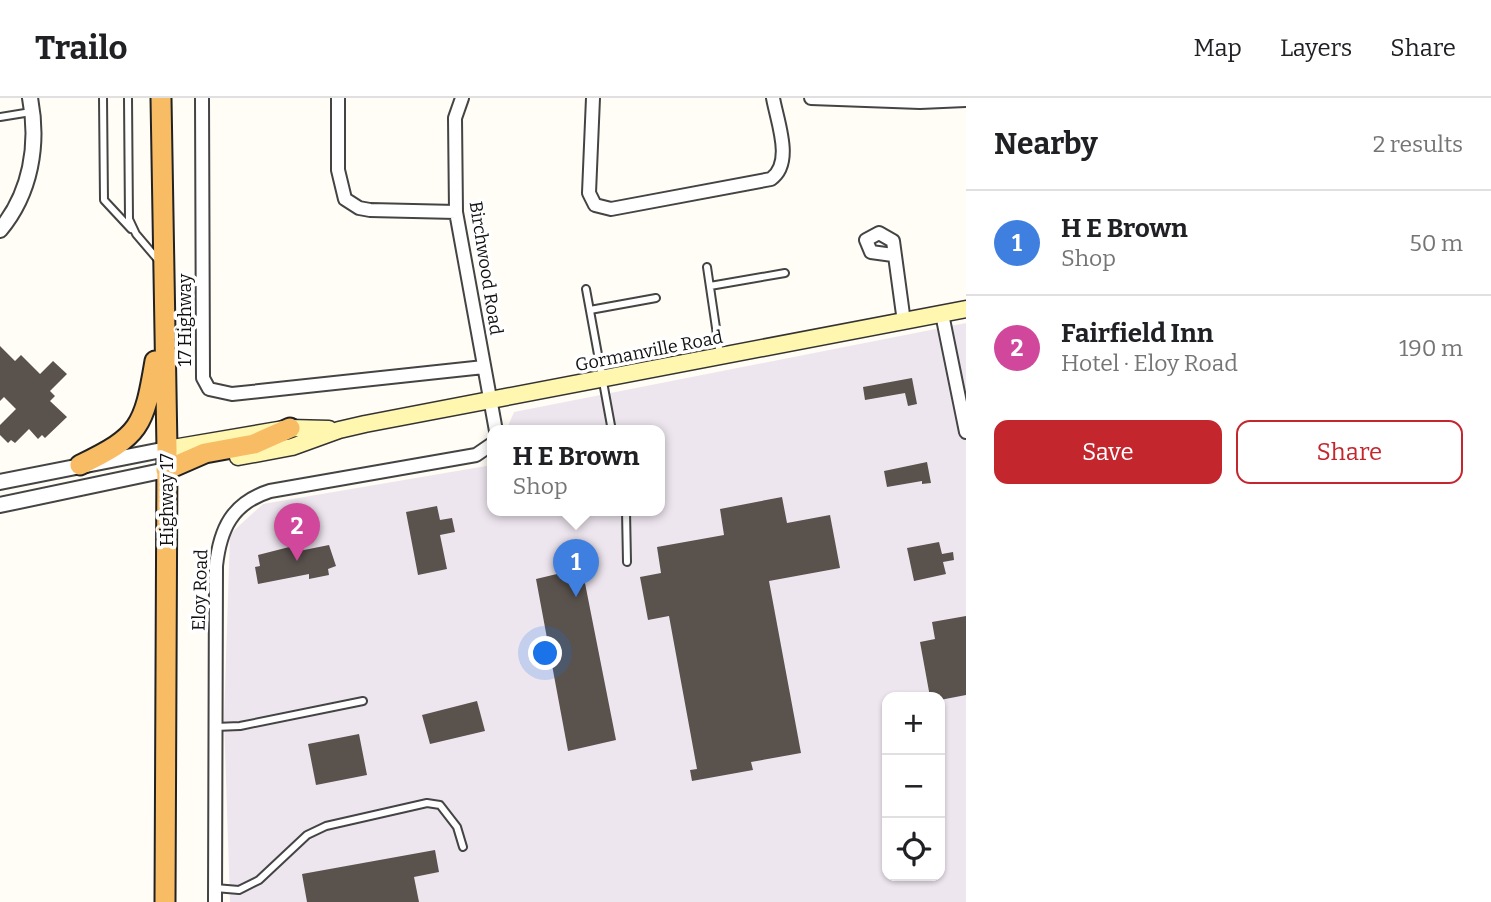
<!DOCTYPE html>
<meta charset="utf-8">
<style>
body{margin:0;font-family:Bitter,serif;background:#f2f2f2;color:#202124}
.controls{position:absolute;right:21px;bottom:21px;display:grid;overflow:hidden;border-radius:14px;box-shadow:0 2px 5px #0004}
.controls button{width:63px;height:63px;display:grid;place-items:center;padding:0;border:0;border-bottom:2px solid #e0e0e0;background:#fff;color:#202124;font:35px sans-serif}
.you{position:absolute;left:546px;top:556px;width:24px;height:24px;margin:-18px;border:5px solid #fff;border-radius:50%;background:#1a73e8;box-shadow:0 0 0 10px #1a73e833}
.badge{display:grid;place-items:center;width:46px;height:46px;border-radius:50%;background:#c4262e;color:#fff;font-size:23px;font-weight:700}
.pin{position:absolute;translate:-50% -58px;filter:drop-shadow(0 2px 4px #0008)}
.pin::after{content:'';position:absolute;top:37px;width:24px;height:21px;background:inherit;clip-path:polygon(0 0,100% 0,50% 100%)}
.popup{position:absolute;left:487px;top:327px;width:178px;height:91px;box-sizing:border-box;display:grid;place-content:center;border-radius:14px;background:#fff;filter:drop-shadow(0 2px 5px #0005);font-size:23px;white-space:nowrap;color:#757577}
.popup b{font-size:26px;color:#202124}
.popup::after{content:'';position:absolute;left:50%;top:100%;margin-left:-14px;border:14px solid transparent;border-top-color:#fff}
.list{margin:0;padding:0;list-style:none}
h2{display:flex;justify-content:space-between;align-items:center;height:91px;margin:0;padding:0 28px;font-size:30px}
h2 small{font-size:23px;font-weight:400;color:#757577}
.list li{display:grid;grid-template-columns:46px 1fr auto;gap:21px;align-items:center;box-sizing:border-box;height:105px;padding:0 28px;border-top:2px solid #e0e0e0}
.list b{display:block;font-size:26px;white-space:nowrap}
.list p{margin:0;font-size:23px;white-space:nowrap;color:#757577}
.list em{font-size:23px;font-style:normal;color:#757577}
.actions{display:flex;gap:14px;padding:21px 28px}
.actions a{flex:1;padding:16px 0;border:2px solid #c4262e;border-radius:14px;text-align:center;font-size:24px;color:#c4262e}
.actions .main{background:#c4262e;color:#fff}
.icon{flex:none;width:38px;height:38px;fill:none;stroke:currentColor;stroke-width:2;stroke-linecap:round;stroke-linejoin:round}
.map{position:relative;flex:none;width:966px;height:804px;overflow:hidden}
header{display:flex;align-items:center;gap:42px;box-sizing:border-box;height:98px;padding:0 35px;background:#fff;border-bottom:2px solid #e0e0e0}
header strong{font-size:33px}
nav{display:flex;gap:38px;margin-inline-start:auto;font-size:24px}
main{display:flex}
aside{flex:1;background:#fff}
.map>svg:first-child{display:block}
.industrial{fill:#eee6ef;fill-rule:evenodd}
.building{fill:#5a524d}
.lines{fill:none;stroke-linecap:round;stroke-linejoin:round}
.service-casing{stroke:#444;stroke-width:10}
.minor-casing{stroke:#444;stroke-width:16}
.tertiary-casing{stroke:#444;stroke-width:18}
.secondary-casing{stroke:#333;stroke-width:19}
.trunk-casing{stroke:#222;stroke-width:23}
.service{stroke:#fff;stroke-width:6}
.minor{stroke:#fff;stroke-width:12}
.tertiary{stroke:#fff;stroke-width:14}
.secondary{stroke:#fff6b0;stroke-width:16}
.trunk{stroke:#f7bc64;stroke-width:19}
.labels{text-anchor:middle;dominant-baseline:central;stroke-width:7;stroke-linejoin:round;paint-order:stroke}
.street-label{font-size:18px;fill:#111;stroke:#fff}
</style>
<header>
<strong>Trailo</strong>
<nav><a>Map</a><a>Layers</a><a>Share</a></nav>
</header>
<main>
<div class="map">
<svg width="966" height="804" viewBox="0 0 966 804">
<rect width="100%" height="100%" fill="#fffdf5"/>
<path class="industrial" d="M966,225V804H230L224,621L230,436L263,406L492,367V413H660V333H506L514,314ZM887,599H940V778H887Z"/>
<path class="building" d="M0,248L15,263L21,257L40,276L53,263L67,276L50,293L55,298L50,303L67,319L45,340L42,337L38,341L29,331L15,345L11,342L8,345L0,337V327L16,311L4,299L0,303Z
M912,280L917,306L908,308L905,295L865,302L863,289Z
M927,364L931,385L922,386V383L887,389L884,373Z
M782,399L787,425L830,417L840,470L769,483L801,655L751,664L753,672L692,683L690,672L697,671L669,518L648,522L640,479L661,475L657,449L724,437L720,411Z
M437,408L440,422L452,420L455,434L440,437L447,471L418,477L406,414Z
M939,444L942,456L953,454L954,462L943,464L946,476L914,483L907,450Z
M297,447L299,453L329,447L336,468L328,471L329,477L309,481V476L258,486L255,469L260,468L258,457Z
M582,470L616,642L568,653L536,481Z
M966,518V597L940,602V599H930L920,544L935,541L932,524Z
M477,603L485,633L430,646L422,617Z
M359,636L367,677L316,687L308,646Z
M435,752L439,774L414,779L419,804H307L302,776Z"/>
<g class="lines">
<defs>
<path id="service" d="M103,0L104,102L131,131
M128,0L129,121L136,136L159,163
M0,19L31,14
M707,169L720,257
M710,188L785,175
M586,191L612,333
M590,212L656,200
M626,413L627,464
M215,629L240,628L363,603
M215,790L239,792L259,782L307,737L326,728L427,705L440,707L457,729L463,749"/>
<path id="minor" d="M202,0L203,280L209,291L232,296L484,269
M338,0V72L345,101L359,110L370,112L456,114
M462,0L455,20L456,114L496,333
M593,0L589,95L595,107L611,111L771,81C794,65 777,23 773,0
M811,0L920,4L966,2
M893,157L871,154L866,142L879,135L893,143L904,224
M942,216L966,334
M215,804L216,468C220,431 232,405 270,393L476,357L492,346"/>
<path id="tertiary" d="M0,132C31,95 39,46 30,0
M0,384L167,351
M0,407L166,372"/>
<path id="secondary" d="M167,351L290,330L329,331
M238,359L292,349L339,332L365,326L966,211"/>
<path id="trunk" d="M161,0L167,351L165,804
M80,367C140,338 144,329 155,263
M166,372L205,355L254,346L290,330"/>
</defs>
<use href="#service" class="service-casing"/>
<use href="#minor" class="minor-casing"/>
<use href="#tertiary" class="tertiary-casing"/>
<use href="#secondary" class="secondary-casing"/>
<use href="#trunk" class="trunk-casing"/>
<use href="#service" class="service"/>
<use href="#minor" class="minor"/>
<use href="#tertiary" class="tertiary"/>
<use href="#secondary" class="secondary"/>
<use href="#trunk" class="trunk"/>
</g>
<g class="labels">
<g class="street-label">
<text transform="translate(486 170) rotate(81)">Birchwood Road</text>
<text transform="translate(185 222) rotate(-90)">17 Highway</text>
<text transform="translate(649 253) rotate(-11)">Gormanville Road</text>
<text transform="translate(167 402) rotate(-90)">Highway 17</text>
<text transform="translate(200 492) rotate(-88)">Eloy Road</text>
</g>
</g>
</svg>
<div class="controls">
<button>+</button>
<button>−</button>
<button><svg class="icon" aria-label="locate" viewBox="0 0 24 24"><circle cx="12" cy="12" r="6"/><path d="M12 2v4M12 18v4M2 12h4M18 12h4"/></svg></button>
</div>
<div class="you"></div>
<div class="pin badge" style="left:576px;top:499px;background:#3f7fe0">1</div>
<div class="popup"><b>H E Brown</b>Shop</div>
<div class="pin badge" style="left:297px;top:463px;background:#d1479c">2</div>
</div>
<aside>
<h2>Nearby<small>2 results</small></h2>
<ul class="list">
<li><span class="badge" style="background:#3f7fe0">1</span><div><b>H E Brown</b><p>Shop</p></div><em>50 m</em></li>
<li><span class="badge" style="background:#d1479c">2</span><div><b>Fairfield Inn</b><p>Hotel · Eloy Road</p></div><em>190 m</em></li>
</ul>
<div class="actions"><a class="main">Save</a><a>Share</a></div>
</aside>
</main>
